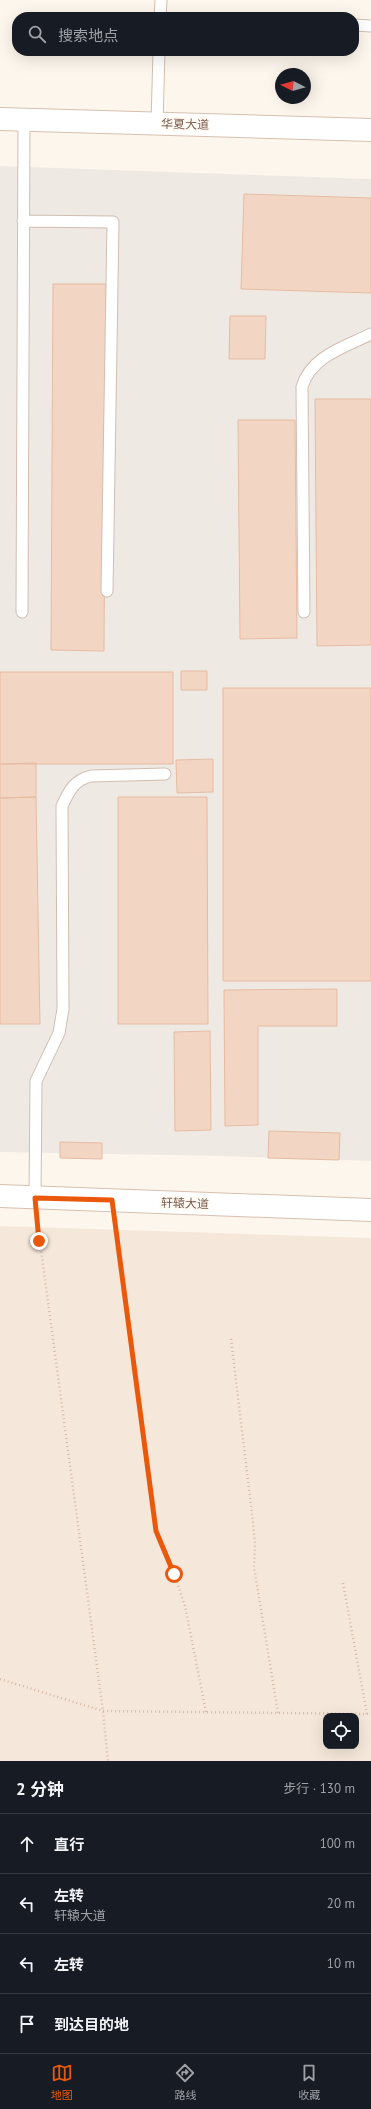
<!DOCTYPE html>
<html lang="zh">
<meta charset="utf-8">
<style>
body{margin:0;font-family:"PT Sans","Noto Sans SC",sans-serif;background:#242831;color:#f1f3f6}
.controls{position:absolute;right:12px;bottom:12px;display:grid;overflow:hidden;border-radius:8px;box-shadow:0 4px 16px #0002}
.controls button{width:36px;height:36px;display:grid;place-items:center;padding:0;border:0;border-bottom:1px solid #363941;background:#171b24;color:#f1f3f6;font:20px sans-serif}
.compass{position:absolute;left:275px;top:68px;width:36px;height:36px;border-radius:50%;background:#171b24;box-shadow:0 4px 16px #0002;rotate:276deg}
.stop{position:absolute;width:12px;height:12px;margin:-9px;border:3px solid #ea580c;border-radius:50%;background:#fff}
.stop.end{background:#ea580c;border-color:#fff;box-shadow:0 1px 4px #0008}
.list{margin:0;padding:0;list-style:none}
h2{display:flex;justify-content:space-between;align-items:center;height:52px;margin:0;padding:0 16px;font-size:17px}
h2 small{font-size:13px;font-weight:400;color:#9ea1a6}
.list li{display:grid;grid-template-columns:26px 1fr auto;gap:12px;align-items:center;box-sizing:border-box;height:60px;padding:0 16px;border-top:1px solid #363941}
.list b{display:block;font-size:15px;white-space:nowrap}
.list p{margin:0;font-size:13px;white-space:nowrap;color:#9ea1a6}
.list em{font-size:13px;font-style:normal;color:#9ea1a6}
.icon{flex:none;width:22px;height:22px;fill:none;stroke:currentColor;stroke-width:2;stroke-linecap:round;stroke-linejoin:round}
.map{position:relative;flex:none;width:371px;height:1761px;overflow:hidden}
.search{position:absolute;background:#171b24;box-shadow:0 4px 16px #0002;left:12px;right:12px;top:12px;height:44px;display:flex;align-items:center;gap:10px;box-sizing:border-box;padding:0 14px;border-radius:16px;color:#9ea1a6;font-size:15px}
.sheet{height:292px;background:#171b24}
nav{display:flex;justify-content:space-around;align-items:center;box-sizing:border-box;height:56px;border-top:1px solid #363941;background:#171b24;font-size:11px;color:#9ea1a6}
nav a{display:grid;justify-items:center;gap:2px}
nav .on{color:#ea580c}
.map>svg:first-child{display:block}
.residential{fill:#f5e8da;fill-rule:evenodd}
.industrial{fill:#efe9e4}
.building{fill:#f3d5c3;stroke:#e6bba3}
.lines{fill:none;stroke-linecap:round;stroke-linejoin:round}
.lane-casing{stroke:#d1beb0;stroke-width:13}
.secondary-casing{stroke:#d6c0b0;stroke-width:24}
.path{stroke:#d9b8a5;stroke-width:2.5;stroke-dasharray:1 3;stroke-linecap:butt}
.lane{stroke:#fff;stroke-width:11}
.secondary{stroke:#fff;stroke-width:22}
.route{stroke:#ea580c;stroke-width:5}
.labels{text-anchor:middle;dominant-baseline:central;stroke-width:4;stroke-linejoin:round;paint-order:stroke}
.street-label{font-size:12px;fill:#7a5c4d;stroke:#fffaf3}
</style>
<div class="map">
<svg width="371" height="1761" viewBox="0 0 371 1761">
<rect width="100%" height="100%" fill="#fdf6ec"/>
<path class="residential" d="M0,1226L371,1238V1761H0ZM326,1716H356V1746H326Z"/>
<path class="industrial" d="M0,166L371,179V1161L222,1156L0,1152Z"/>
<path class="building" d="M244,194L371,198V293L241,289Z
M53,284H106L104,651L51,650Z
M230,316H266L265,359H229Z
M315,399H371V645L317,646Z
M238,420H295L297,638L240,639Z
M181,671H207V690H181Z
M0,672H173V764H0Z
M223,688H371V981H223Z
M213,759V792L177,793L176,760Z
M36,763V797L0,798V764Z
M36,797L40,1024H0V798Z
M118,797H207L208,1024H118Z
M337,989V1026H258V1125L225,1126L224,990Z
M210,1031L211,1130L175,1131L174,1032Z
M269,1131L340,1133L339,1160L268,1158Z
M60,1142L102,1143V1159L60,1158Z"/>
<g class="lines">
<defs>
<path id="lane" d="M160,17L161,0
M354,25L371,26
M157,124L159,51
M23,221L113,222L107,591
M22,612L24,119
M304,612L302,387C311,356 345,347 371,334
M35,1198L36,1081L59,1033L63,1009L62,806C69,791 74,780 91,776L165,774"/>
<path id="secondary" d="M0,119L371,130
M0,1196L371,1210"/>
</defs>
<use href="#lane" class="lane-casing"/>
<use href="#secondary" class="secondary-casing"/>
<path class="path" d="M37,1220L103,1711L108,1761
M115,1225L156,1531L174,1574L185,1606L206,1712
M231,1339L253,1522L255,1544L254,1567L278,1713
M343,1583L367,1714
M0,1679L103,1711L371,1714"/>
<use href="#lane" class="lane"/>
<use href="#secondary" class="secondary"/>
</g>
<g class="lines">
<path class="route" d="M39,1241L35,1198L112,1200L156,1531L174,1574"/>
</g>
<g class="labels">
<g class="street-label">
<text transform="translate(185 124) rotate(1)">华夏大道</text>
<text transform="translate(185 1203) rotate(2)">轩辕大道</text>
</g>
</g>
</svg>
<div class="controls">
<button><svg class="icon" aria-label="locate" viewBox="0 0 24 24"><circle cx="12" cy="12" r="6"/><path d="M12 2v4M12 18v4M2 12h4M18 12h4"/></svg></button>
</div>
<svg class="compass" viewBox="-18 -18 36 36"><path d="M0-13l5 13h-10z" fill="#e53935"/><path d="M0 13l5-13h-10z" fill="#9ea1a6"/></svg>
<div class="stop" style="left:174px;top:1574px"></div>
<div class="stop end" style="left:39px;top:1241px"></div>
<div class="search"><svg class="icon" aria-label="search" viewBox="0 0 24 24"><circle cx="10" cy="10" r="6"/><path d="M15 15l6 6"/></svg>搜索地点</div>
</div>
<section class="sheet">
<h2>2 分钟<small>步行 · 130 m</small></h2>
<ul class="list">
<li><svg class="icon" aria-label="ahead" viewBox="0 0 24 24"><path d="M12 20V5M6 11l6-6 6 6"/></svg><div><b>直行</b></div><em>100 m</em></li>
<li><svg class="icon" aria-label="left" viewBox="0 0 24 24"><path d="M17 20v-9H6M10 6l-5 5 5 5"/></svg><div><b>左转</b><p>轩辕大道</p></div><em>20 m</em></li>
<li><svg class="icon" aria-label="left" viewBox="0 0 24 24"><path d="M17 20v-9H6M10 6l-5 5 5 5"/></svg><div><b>左转</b></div><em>10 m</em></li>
<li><svg class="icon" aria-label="arrive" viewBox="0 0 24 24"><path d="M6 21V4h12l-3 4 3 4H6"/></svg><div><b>到达目的地</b></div></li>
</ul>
</section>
<nav>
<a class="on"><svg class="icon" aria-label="map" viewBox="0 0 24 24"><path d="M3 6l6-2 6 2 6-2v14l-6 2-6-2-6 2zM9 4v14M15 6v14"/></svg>地图</a>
<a><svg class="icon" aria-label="directions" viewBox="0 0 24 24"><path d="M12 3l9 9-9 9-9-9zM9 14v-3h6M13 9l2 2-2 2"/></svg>路线</a>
<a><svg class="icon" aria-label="saved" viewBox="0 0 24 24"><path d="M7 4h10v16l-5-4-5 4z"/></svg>收藏</a>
</nav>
